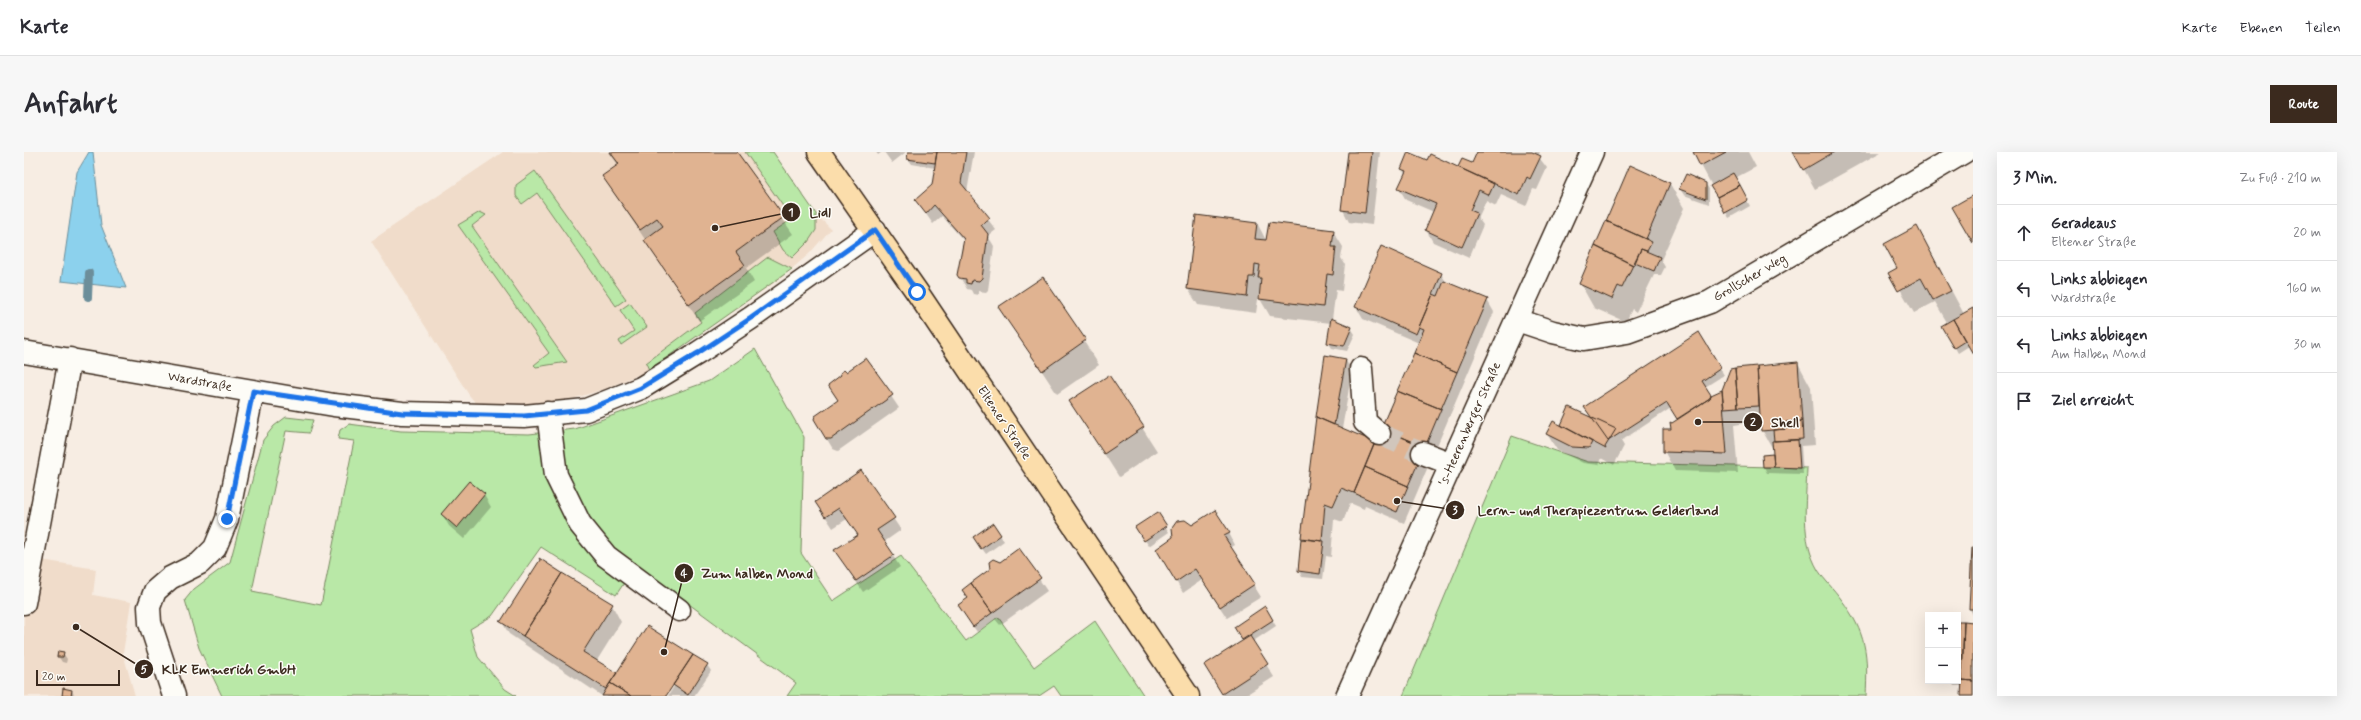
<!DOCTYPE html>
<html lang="de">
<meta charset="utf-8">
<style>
body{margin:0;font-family:Mynerve,sans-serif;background:#f7f7f7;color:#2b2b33}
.controls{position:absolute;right:12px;bottom:12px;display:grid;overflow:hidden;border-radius:0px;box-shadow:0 4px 16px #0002}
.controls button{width:36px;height:36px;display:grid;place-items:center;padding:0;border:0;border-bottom:1px solid #e1e1e2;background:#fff;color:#2b2b33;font:20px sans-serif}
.scale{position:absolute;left:12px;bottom:10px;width:84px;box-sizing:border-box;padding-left:4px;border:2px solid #3b2a1e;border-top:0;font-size:11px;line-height:14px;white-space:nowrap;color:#3b2a1e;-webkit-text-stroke:3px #fdfcf7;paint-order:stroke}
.stop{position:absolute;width:12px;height:12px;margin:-9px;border:3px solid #1a73e8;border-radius:50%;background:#fff}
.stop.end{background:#1a73e8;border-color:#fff;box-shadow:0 1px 4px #0008}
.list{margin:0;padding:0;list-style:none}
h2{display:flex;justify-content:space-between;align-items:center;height:52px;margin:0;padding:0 16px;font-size:17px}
h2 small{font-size:13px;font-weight:400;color:#7c7c81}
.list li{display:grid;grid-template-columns:26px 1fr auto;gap:12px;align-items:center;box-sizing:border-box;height:56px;padding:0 16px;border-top:1px solid #e1e1e2}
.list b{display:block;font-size:15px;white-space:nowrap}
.list p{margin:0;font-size:13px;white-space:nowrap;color:#7c7c81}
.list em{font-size:13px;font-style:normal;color:#7c7c81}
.icon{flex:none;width:22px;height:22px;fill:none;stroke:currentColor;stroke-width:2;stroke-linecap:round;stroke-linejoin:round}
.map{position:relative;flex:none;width:1949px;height:544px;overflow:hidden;border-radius:0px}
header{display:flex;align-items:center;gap:24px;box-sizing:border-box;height:56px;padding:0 20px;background:#fff;border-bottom:1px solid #e1e1e2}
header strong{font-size:19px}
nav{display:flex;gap:22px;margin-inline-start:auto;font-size:14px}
.intro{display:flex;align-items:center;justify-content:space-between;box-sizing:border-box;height:96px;padding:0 24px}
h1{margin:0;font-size:28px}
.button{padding:10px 18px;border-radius:0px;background:#3b2a1e;color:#fff;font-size:14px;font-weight:700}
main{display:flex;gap:24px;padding:0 24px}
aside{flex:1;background:#fff;border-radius:0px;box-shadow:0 4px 16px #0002}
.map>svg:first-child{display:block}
.built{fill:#f0dcca}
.green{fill:#b9e8a7;stroke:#7a8962}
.water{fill:#8cd1ed;stroke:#6c8e9a}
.shadow{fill:#0003}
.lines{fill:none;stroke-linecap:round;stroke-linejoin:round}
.stream{stroke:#6c8e9a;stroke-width:8}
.building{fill:#e0b391;stroke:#3b2a1e}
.minor-tunnel{stroke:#d1c6bc;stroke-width:22;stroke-dasharray:22 11;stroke-linecap:butt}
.minor-casing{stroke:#3b2a1e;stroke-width:25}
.major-casing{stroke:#3b2a1e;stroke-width:25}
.minor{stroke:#fdfcf7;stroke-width:22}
.major{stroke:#fbddab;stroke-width:22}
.route{stroke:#1a73e8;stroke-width:5}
.labels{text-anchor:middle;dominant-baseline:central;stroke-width:3;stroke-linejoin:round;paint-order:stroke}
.street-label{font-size:13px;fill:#3b2a1e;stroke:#fdfcf7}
.leader{fill:none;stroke:#3b2a1e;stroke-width:1.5}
.callout-dot{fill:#3b2a1e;stroke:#fdfcf7;stroke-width:1.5}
.mark-label{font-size:12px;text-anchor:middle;font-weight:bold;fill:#fff}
.callout-label{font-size:14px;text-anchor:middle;font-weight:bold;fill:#3b2a1e;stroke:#fdfcf7;stroke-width:3;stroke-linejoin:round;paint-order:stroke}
</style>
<header>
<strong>Karte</strong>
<nav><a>Karte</a><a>Ebenen</a><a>Teilen</a></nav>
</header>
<div class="intro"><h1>Anfahrt</h1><a class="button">Route</a></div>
<main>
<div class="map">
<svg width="1949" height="544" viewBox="0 0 1949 544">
<rect width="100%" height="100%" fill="#f7ede3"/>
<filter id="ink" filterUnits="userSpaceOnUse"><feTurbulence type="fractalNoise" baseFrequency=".025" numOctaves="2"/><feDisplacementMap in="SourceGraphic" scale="8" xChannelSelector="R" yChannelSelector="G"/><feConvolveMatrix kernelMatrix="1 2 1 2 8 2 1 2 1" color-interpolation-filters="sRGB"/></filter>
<g filter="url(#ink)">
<path class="built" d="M479,0H749L792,62L807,77L785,102L757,126L625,218L581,237L551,246L512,253L455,255L445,243L347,89Z
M0,405L72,417L69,443L107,450L99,501L111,544H0Z"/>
<path class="green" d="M721,0H749L792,62V78L784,90L768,106L759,98L749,80L768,67Z
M511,19L602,147L592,154L513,41L498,52L492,44V33Z
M456,60L462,63L448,74L543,210L512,215L510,213L525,201L434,73Z
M744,105L768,117L625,218L622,211L677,170L671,161Z
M606,151L623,175L597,193L595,189L610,179L596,158Z
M731,197L780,285L777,401L809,449L877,404L942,489L974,465L1010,515L1071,469L1120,544H1037L1030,534L1015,544H763L772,531L612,413L592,443L517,395L468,464L446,477L454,505L481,537L492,544H198L175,496L161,448L170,437L206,410L239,288L250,274L262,265L289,268L285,281L262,279L228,439L297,453L330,289L314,287L316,278L325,272L377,279L505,282L551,277L685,229Z
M1488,284L1564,310L1783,316C1782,350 1776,387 1794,418C1800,428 1810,437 1817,447C1843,482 1844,502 1842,544H1379Z"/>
<path class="water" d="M65,0H69L77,73L102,136L37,129L53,20Z"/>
<path class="shadow" d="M585,0H712L769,82L722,116L730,130L675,169L579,24L595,14Z
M852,0H858L854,3Z
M860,0H882L868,11Z
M885,0H950L943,40L972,78L964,84L970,94L964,138L962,140L954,139V143L949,142L947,138L943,137L934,122L938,93L940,94L941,90L918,64L909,72L892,48L909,33L911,16L888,12L884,7Z
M1325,0H1356L1348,73L1325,70L1319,58Z
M1454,0H1516L1514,4L1523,16L1513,38L1509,37L1502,54L1477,43L1472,54L1462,49L1454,66L1459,73L1445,106L1409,90L1402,78L1410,60L1382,48L1375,36L1381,22L1378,16L1404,9L1435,16L1438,8L1449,13Z
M1670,0H1724L1732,15L1711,26L1726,54L1705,66Z
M1770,0H1857L1791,37Z
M1606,14L1646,32L1660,56L1637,108L1641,115L1637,123H1630L1612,160L1608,157L1602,170L1570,156L1556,131Z
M1681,31L1685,37V52L1660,43L1656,37Z
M1233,71L1243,90L1309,79L1319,95L1317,106L1321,112L1318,139L1312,138L1308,167L1327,176L1331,182L1323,199L1308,196L1304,190L1307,171L1246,164L1236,147L1237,141H1235L1232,161L1174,153L1164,137Z
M1893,75L1940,162L1949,157V200L1945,194L1934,201L1919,174L1924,172L1911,150L1890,161L1876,137L1874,117Z
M1417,122L1423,131L1463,148L1470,160L1380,371L1341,354L1340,357L1326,351L1319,370L1310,367L1307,405L1302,404L1299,427L1278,425L1275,419L1278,386L1321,207L1328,219L1318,277L1351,291L1395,191L1339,167L1332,155Z
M1019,126L1075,213L1033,242L976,155Z
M1675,182L1700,223L1681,235L1687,244L1698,239L1706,218L1774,211L1787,235L1791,293L1777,294L1779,322L1743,321L1740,315L1739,304L1750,303V299L1738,278L1737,265L1722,266L1723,271L1710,273L1714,321L1651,319L1640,299L1648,272L1654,268L1647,256L1597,289L1600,294L1590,313L1578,306L1575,313L1559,311L1533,298L1523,282L1529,271L1539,274L1548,256L1568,266Z
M842,207L875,256L814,299L809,297L798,279Z
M1085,224L1133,299L1095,325L1047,250Z
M837,319L877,378L860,390L876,415L839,440L812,399L834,383L823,367L809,376L792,350Z
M460,343L467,355L440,387L425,374L418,362Z
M1133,362L1145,380L1125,394L1116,381Z
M1205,381L1211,393L1206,396L1237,445L1203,466L1178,428L1159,441L1133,397Z
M976,383L980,389L962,402L954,391Z
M995,397L1023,439L976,473L971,467L953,480L935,454L944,447L943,444L976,411Z
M1949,397V463L1946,457Z
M517,408L588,453L597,470L572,510L593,523L624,475L683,513L687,519L670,544H644L666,509H663L641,544H578L485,482L478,470Z
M1241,456L1252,474L1228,490L1250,525L1220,544H1200L1181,514L1219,489L1214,481Z
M1934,470L1949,471V544H1938V534H1930L1927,529H1934Z
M39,501L43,507L42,511L38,510L34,504Z
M40,537L48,539L51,544H39Z"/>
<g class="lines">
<path class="stream" d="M64,145L65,121"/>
</g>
<path class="building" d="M586,0H713L760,65L712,100L721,113L665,153L620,88L639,74L633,66L616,78L578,24L595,12Z
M884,0H913L911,11L883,7Z
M913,0H942L937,31L966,66L957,73L964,82L958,126L955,129L948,128L947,132L942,131V127L935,126L933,123L940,87L910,53L902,62L891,48L908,33Z
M1324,0H1348L1341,61L1317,58Z
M1384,0L1403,8L1406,2L1470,32L1465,43L1455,38L1446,58L1453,61L1438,95L1401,78L1412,52L1374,36L1382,19L1377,17Z
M1453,0H1508L1517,4L1506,27L1503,25L1495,43L1434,15L1438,7L1448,11Z
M1669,0H1702L1676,14Z
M1769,0H1810L1779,18Z
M1606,13L1646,31L1622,87L1582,69Z
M1709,21L1716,33L1693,45L1686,34Z
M1662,22L1682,31V47L1655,37Z
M1716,33L1724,48L1701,61L1693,45Z
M1949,43V91L1928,55Z
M1172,63L1233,71L1231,87L1242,88L1245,70L1310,78L1308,95H1312L1309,123L1303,122L1299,155L1235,147L1237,126H1234L1236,113L1231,112L1230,125H1225L1223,145L1163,137Z
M1582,69L1628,90L1623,99L1617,97L1609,113L1571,94Z
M1893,74L1927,139L1909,148L1897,126L1874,139L1864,121L1873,116L1860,92Z
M1357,94L1418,121L1392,182L1331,155Z
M1571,94L1609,113L1598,136L1594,134L1588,147L1555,132Z
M1617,97L1636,105L1630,119L1611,111Z
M1019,125L1062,188L1018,219L974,155Z
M1420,129L1464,147L1433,220L1390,201L1400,177L1395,175L1409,142L1414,144Z
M1949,156V202L1929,167Z
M1307,166L1328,175L1320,194L1303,191Z
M1929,167L1941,189L1930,196L1917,174Z
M1675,180L1697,216L1678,229L1687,243L1686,246L1653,267L1643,251L1584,289L1560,255Z
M1390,201L1433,220L1417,257L1373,239Z
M1301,203L1322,207L1310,273L1292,265Z
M842,206L869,243L807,287H802L790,267L791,264L814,248L804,233L817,223L816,221L820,218L822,220Z
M1774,210L1778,269L1762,270V277L1737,279L1733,214Z
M1733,214L1735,254L1714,255L1711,216Z
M1711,216L1714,255L1700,256L1698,238L1706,217Z
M1085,223L1120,275L1080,302L1045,249Z
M1698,238L1703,302L1639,300V277H1647L1646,270L1648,271L1686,246L1687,243Z
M1373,239L1417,257L1401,295L1357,276Z
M1545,255L1592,277L1581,295L1582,297L1537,273Z
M1292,265L1351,290L1330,341L1317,336L1309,354L1301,351L1298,389L1277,386Z
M1529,269L1568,290L1565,296L1548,295L1522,282Z
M1778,269L1779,287L1750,289L1749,278L1762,277V270Z
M1357,276L1401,295L1384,334L1341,315Z
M1774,288L1776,316L1750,315L1748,289Z
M1749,302L1750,315H1739L1738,303Z
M1341,315L1384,334L1373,360L1330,341Z
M837,318L871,366L853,378L870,403L832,429L810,398L834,383L815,356L801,365L791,350Z
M445,329L461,342L433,376L417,362Z
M1191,358L1206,381L1200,384L1231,432L1196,455L1171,417L1152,430L1132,397L1149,385L1148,376L1153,369L1161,368L1168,373Z
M1134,360L1143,374L1120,389L1111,375Z
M969,371L977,383L957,397L949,385Z
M1277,387L1300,389L1296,422L1274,419Z
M995,396L1017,426L968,461L947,431L966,417L965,410L969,407L976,410Z
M1948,396H1949V457H1945Z
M515,406L538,421L499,484L475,469H477L516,408Z
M538,421L589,452L559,500L593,521L582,537L499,484Z
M947,431L968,461L949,475L934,453L944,446L938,438Z
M1241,454L1249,468L1218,488L1210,475Z
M1934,469H1940L1938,528H1934Z
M1940,469L1949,470V529L1938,528Z
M623,474L669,503L642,544H607L586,531Z
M1226,484L1244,512L1198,542L1180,513Z
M34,499L40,500L39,505H33Z
M669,503L684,512L664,543L649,533Z
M1938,528L1949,529V544H1937Z
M586,531L607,544H578Z
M39,536L48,538L47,544H38Z"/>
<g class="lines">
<path class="minor-tunnel" d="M1355,282L1399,301"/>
<defs>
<path id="minor" d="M1493,168L1529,180L1560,187L1603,180L1686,150L1940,0
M0,200L310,253L378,261L500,264L562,258L617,236L674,201L727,166L851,78
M1337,217L1341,270L1355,282
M524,261L532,323L556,372L582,404L655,458
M1399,301L1428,312
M0,451L46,207
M150,544L126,471L125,455L131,439L146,426L176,411L191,396L203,367L229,239
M1323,544L1568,0"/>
<path id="major" d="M795,0L893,140L1164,544"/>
</defs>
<use href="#minor" class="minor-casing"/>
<use href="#major" class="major-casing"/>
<use href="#minor" class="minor"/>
<use href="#major" class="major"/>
</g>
</g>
<g class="lines" filter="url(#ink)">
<path class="route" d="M203,367L229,239L378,261L500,264L562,258L617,236L674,201L727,166L851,78L893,140"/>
</g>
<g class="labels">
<g class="street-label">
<text transform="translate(1726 126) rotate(-30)">Grollscher Weg</text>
<text transform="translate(176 230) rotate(10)">Wardstraße</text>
<text transform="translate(980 271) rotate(56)">Eltener Straße</text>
<text transform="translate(1446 272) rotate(-66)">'s-Heerenberger Straße</text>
</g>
</g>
<path class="leader" d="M691 76L767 60M1674 270L1729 270M1373 349L1431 358M640 500L660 421M52 475L120 517"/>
<g class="callout-dot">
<circle cx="691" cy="76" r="4"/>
<circle cx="1674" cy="270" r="4"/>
<circle cx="1373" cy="349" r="4"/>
<circle cx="640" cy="500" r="4"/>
<circle cx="52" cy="475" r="4"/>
<circle cx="767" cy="60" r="10"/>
<circle cx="1729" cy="270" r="10"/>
<circle cx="1431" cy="358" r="10"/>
<circle cx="660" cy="421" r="10"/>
<circle cx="120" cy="517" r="10"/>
</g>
<g class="mark-label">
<text x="767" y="64">1</text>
<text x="1729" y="274">2</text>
<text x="1431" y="362">3</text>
<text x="660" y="425">4</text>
<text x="120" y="521">5</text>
</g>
<g class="callout-label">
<text x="796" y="65">Lidl</text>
<text x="1761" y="275">Shell</text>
<text x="1574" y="363">Lern- und Therapiezentrum Gelderland</text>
<text x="733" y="426">Zum halben Mond</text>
<text x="205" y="522">KLK Emmerich GmbH</text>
</g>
</svg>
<div class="controls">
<button>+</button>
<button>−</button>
</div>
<div class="scale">20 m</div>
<div class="stop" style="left:893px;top:140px"></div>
<div class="stop end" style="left:203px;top:367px"></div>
</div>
<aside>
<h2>3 Min.<small>Zu Fuß · 210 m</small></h2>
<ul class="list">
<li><svg class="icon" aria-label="ahead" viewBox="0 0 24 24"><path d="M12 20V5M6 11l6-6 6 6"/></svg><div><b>Geradeaus</b><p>Eltener Straße</p></div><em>20 m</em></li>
<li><svg class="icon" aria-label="left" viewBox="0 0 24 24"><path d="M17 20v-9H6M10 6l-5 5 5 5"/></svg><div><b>Links abbiegen</b><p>Wardstraße</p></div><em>160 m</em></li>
<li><svg class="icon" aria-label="left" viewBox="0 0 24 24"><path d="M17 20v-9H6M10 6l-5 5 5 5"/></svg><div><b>Links abbiegen</b><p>Am Halben Mond</p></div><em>30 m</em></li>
<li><svg class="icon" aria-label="arrive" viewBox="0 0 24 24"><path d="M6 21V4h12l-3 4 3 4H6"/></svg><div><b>Ziel erreicht</b></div></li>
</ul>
</aside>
</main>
